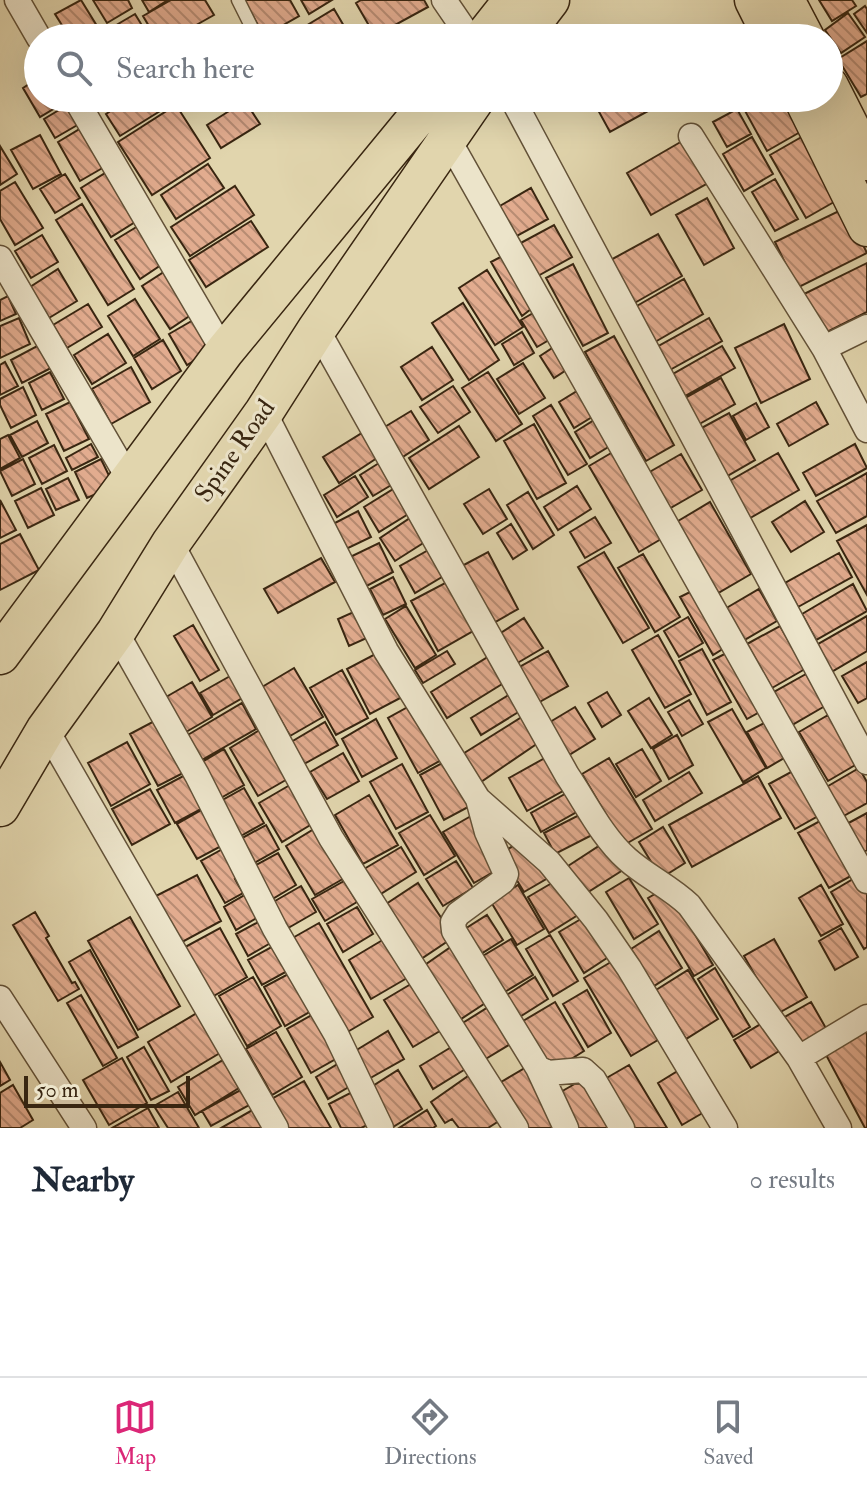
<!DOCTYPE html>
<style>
body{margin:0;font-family:"IM FELL Double Pica",serif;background:#f6f6f7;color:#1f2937}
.scale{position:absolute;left:24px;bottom:20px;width:166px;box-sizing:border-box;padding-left:8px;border:4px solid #392611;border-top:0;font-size:22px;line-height:28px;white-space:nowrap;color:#392611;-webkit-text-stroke:6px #ece4ca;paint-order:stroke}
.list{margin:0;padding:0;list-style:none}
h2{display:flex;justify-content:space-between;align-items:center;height:104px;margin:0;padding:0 32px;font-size:34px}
h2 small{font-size:26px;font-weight:400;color:#747a83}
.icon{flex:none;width:44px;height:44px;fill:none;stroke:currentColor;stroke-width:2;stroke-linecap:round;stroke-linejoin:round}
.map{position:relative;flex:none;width:867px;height:1128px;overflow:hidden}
.search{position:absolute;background:#fff;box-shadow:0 8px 32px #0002;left:24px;right:24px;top:24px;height:88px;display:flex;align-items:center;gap:20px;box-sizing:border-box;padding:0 28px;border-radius:44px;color:#747a83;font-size:30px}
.sheet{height:248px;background:#fff}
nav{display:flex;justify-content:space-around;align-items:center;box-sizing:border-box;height:112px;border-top:2px solid #e0e1e3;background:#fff;font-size:22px;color:#747a83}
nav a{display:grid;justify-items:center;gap:4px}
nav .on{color:#db2777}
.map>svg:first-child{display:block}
.building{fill:url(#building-back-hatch);stroke:#392611;stroke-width:2}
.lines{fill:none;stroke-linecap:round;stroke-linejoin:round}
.service-casing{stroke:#635238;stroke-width:15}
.minor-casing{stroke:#635238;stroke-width:27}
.primary-casing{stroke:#392611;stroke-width:41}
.service{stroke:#ece4ca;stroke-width:12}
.minor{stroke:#ece4ca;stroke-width:24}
.primary{stroke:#e1d5ad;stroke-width:38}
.labels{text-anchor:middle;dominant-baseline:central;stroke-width:6;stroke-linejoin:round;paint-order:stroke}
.street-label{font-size:26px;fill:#392611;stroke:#ece4ca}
</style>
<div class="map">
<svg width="867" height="1128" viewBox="0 0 867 1128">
<defs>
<pattern id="building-back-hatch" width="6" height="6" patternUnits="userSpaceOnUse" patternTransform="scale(2)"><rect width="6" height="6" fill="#e2ac8f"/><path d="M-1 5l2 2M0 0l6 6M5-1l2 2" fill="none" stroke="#b88c73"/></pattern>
</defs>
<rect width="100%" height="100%" fill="#e1d5ad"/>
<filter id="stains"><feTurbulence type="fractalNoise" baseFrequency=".0025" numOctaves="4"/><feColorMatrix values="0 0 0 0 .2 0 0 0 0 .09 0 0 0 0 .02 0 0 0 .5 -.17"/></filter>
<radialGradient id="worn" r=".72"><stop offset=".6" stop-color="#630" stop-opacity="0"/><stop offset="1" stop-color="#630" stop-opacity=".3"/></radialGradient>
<path class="building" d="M81,0L97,26L77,38H70L55,14Z
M93,0H128L132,8L107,23Z
M142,0H168L149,12Z
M171,0H205L214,15L173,38H156L143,16Z
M244,0H290L299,16L264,36Z
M301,0H332L309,14Z
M361,0H424L428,7L375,36L356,3Z
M819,0H852L856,6L832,21Z
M865,6L867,9V33L854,14Z
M334,9L351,38H311L304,27Z
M848,13L865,37L841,53L825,30Z
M135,14L149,37L110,38L106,31Z
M418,30L422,38H403Z
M867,41V94L861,97L838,59Z
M38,78V98L70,99L40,117L23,88Z
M131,98H181L120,136L106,114Z
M641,98L648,111L610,132L592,99Z
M738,98H783L802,131L767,151Z
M74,101L86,120L55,138L44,119Z
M245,101L260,124L221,148L207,125Z
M176,105L210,158L152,195L118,142Z
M737,109L751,134L727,147L713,122Z
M83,127L106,166L80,181L58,142Z
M40,135L61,174L33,189L11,150Z
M805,135L841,198L806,218L770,155Z
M752,137L773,174L744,191L723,154Z
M684,140L708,183L651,215L627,173Z
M0,146L17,174L0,185Z
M208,164L224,188L176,219L161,195Z
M110,170L140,219L111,237L81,188Z
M65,174L80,198L55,213L40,189Z
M775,179L798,219L775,231L752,192Z
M15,182L43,228L15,245L0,219V191Z
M235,186L254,215L190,256L171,227Z
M531,188L548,219L515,237L498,207Z
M707,198L734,248L704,265L676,215Z
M82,204L134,289L108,305L56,220Z
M845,208L867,253L797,288L775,242Z
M251,221L268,247L206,287L189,260Z
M143,223L167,261L140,279L115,240Z
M554,225L572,257L536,277L517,245Z
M658,234L682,276L631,305L607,262Z
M42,235L58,262L31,278L15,251Z
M510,252L540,302L522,316L491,262Z
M867,263V312L823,334L804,294Z
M573,264L608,333L583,346L546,278Z
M58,269L77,301L49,318L30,287Z
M167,270L194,313L170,329L142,286Z
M487,270L523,327L495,345L459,288Z
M684,279L703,314L655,342L635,307Z
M8,296L16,314L0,321V300Z
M135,299L160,339L133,356L108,316Z
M463,303L499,360L469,380L432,323Z
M88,304L102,327L67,348L53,325Z
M540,309L556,336L537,347L521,320Z
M202,315L220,345L187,365L169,334Z
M19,318L30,344L0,358V326Z
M709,318L722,341L668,371L655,348Z
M784,324L810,379L761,403L735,348Z
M522,332L534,353L514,365L502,344Z
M108,334L126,363L92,384L74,355Z
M614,336L674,445L646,461L585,352Z
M163,340L181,371L152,389L134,358Z
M560,343L574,365L554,378L540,356Z
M39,345L51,368L22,383L11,360Z
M722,346L735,368L685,396L673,374Z
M432,347L453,380L422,400L401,367Z
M5,362L18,386L0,395V365Z
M523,363L545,398L519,414L497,379Z
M131,367L150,402L111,424L92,389Z
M50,372L64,399L42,410L29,383Z
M488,372L522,424L496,441L462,388Z
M721,378L735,404L694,427L680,401Z
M453,386L470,412L438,433L420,407Z
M23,387L36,415L11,428L0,405V399Z
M582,388L597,414L574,428L559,402Z
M70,402L89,439L64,451L46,414Z
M816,402L828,424L789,446L777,424Z
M756,403L769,427L746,440L733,416Z
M551,405L587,464L568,475L533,416Z
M411,411L429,440L401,458L383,428Z
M729,413L755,460L722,479L696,431Z
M599,417L615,443L590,458L575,432Z
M37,421L48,443L22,457L10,435Z
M534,424L566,483L537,499L504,441Z
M459,426L479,457L429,489L409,458Z
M362,433L377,458L339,483L323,457Z
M8,435L20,458L0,469V439Z
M91,444L98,457L72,470L66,458Z
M855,444L867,468L816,496L803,473Z
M54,445L67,471L42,484L29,458Z
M618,449L668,535L639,552L589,466Z
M778,453L799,490L745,521L724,484Z
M681,454L702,490L667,510L646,474Z
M23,459L35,484L12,496L0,471Z
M101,459L114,486L87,498L75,472Z
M379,463L393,484L373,496L360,475Z
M867,473V516L836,533L817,501Z
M355,476L368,497L337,517L324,495Z
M68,478L79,500L56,510L46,489Z
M577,486L591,509L558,530L544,507Z
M41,488L54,515L28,528L15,501Z
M395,488L410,513L379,532L364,507Z
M489,489L507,519L483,534L464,504Z
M528,492L554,535L533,549L507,505Z
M0,500L16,530L0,538Z
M805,501L824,532L791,552L772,522Z
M710,502L751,574L713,596L673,524Z
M358,511L371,537L344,550L331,525Z
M413,516L428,540L395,561L380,538Z
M595,517L611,543L585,558L570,532Z
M511,524L527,550L513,559L497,533Z
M867,525V595L837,541Z
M20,534L39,570L0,590V544Z
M379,543L393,572L363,588L348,558Z
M432,548L447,574L415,593L400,566Z
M488,552L518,609L490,625L460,567Z
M604,552L649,628L623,643L578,567Z
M839,553L852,577L798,607L785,583Z
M643,554L680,617L655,632L618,568Z
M321,558L335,582L278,613L264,589Z
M393,577L406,604L383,615L370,589Z
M447,582L473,631L438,651L411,601Z
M853,584L867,611L816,640L802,614Z
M698,588L729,645L713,655L680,597Z
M759,589L777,621L741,642L723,610Z
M406,606L436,655L415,668L385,619Z
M358,610L369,637L349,646L338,619Z
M867,616V651L828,674L813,647Z
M688,617L703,643L679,657L664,631Z
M524,618L543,648L514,665L496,636Z
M193,625L219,670L200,681L174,636Z
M780,626L805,669L772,688L747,644Z
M658,635L691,694L665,708L632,650Z
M702,649L731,702L707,715L679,661Z
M734,649L765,709L747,719L713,660Z
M381,651L404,696L370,714L347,669Z
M447,651L455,664L423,683L415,670Z
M548,651L568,686L536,704L516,669Z
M491,655L507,681L447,718L431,692Z
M867,662V698L858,703L842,676Z
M294,668L323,717L290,736L262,687Z
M342,670L368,718L336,735L310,688Z
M806,674L825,706L792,725L774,692Z
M232,675L244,697L213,715L200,693Z
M192,682L212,717L186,732L166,697Z
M515,691L525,708L481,735L471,718Z
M607,692L621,715L602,727L588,703Z
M649,698L672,735L651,748L628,711Z
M689,700L703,724L682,736L668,712Z
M242,703L256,729L200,761L186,736Z
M415,703L445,758L418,773L388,718Z
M575,707L595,739L569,755L550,722Z
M732,709L766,768L743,782L708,722Z
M525,715L541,741L478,784L461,755Z
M828,715L857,764L828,781L799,732Z
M160,718L189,770L158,786L130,734Z
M376,719L397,758L362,777L342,739Z
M772,719L791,754L767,768L747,732Z
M325,722L338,745L304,764L291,742Z
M263,728L291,777L258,796L230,748Z
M677,735L693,765L669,779L653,749Z
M127,742L150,784L111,806L88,763Z
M224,749L244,785L217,800L197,765Z
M642,749L661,781L636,797L616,764Z
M343,753L359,781L327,799L310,772Z
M552,754L570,787L527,811L509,778Z
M609,758L652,829L624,845L582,774Z
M446,761L470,806L444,820L420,775Z
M402,764L428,812L396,829L370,782Z
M802,766L827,811L795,829L769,784Z
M859,768L867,782V803L840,818L823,789Z
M689,772L702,793L655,821L643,800Z
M187,774L205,807L175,823L157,790Z
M758,776L781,818L692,867L669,825Z
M295,782L317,821L282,842L259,803Z
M244,788L264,823L239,837L219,802Z
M150,789L170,824L132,845L112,809Z
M572,790L582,809L541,832L531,813Z
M369,795L398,845L363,864L335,815Z
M205,808L225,844L197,859L177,824Z
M583,813L594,834L555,854L544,833Z
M867,813V850L860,854L843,826Z
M430,815L455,856L424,875L399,833Z
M471,816L502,867L474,883L443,832Z
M829,816L860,871L829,888L798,833Z
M266,825L279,849L249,866L235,842Z
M319,826L348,876L315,895L286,846Z
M663,827L685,863L661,878L639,842Z
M605,842L623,870L585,894L568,866Z
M517,843L548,878L524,892L501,854Z
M228,846L244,875L235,879L243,893L225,903L201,861Z
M401,847L416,872L379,895L364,869Z
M278,853L296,885L264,904L245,871Z
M456,861L473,888L443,906L426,879Z
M197,875L221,921L173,947L148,900Z
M860,875L867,888V947L864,949L831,892Z
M629,878L658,924L634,939L606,892Z
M557,880L578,915L549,933L528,897Z
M344,881L357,902L325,921L312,899Z
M418,883L454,937L418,961L383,906Z
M518,885L544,929L517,945L491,902Z
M821,885L843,924L821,936L799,898Z
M301,886L316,912L283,931L268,905Z
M667,887L713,965L694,976L648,898Z
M250,892L262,915L236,930L224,907Z
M357,907L373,934L343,952L327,924Z
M35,912L49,936L46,938L72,983L75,982L79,989L58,1001L13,925Z
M487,915L503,940L476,957L460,932Z
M586,916L610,956L584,973L559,932Z
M130,917L180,1006L138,1030L88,941Z
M262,920L274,941L248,956L236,934Z
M319,923L373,1017L344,1034L289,940Z
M220,928L247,977L203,1002L176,952Z
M841,928L858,957L835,970L819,941Z
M659,931L682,968L654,986L631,949Z
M391,935L414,974L371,999L349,960Z
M550,935L578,981L553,996L526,949Z
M511,939L533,975L503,993L481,957Z
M774,939L807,997L777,1014L744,956Z
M277,944L291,969L262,985L248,960Z
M455,944L490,1000L455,1023L419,969Z
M90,950L138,1037L118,1048L69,962Z
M616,959L663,1037L631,1056L584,978Z
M715,968L750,1027L733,1037L698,979Z
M688,970L718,1019L686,1039L656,990Z
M292,972L313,1010L285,1026L264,987Z
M253,977L281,1026L247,1046L219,996Z
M535,977L548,999L518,1018L505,996Z
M416,981L445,1028L413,1047L384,1000Z
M587,990L611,1033L588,1047L563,1004Z
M81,995L117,1058L103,1066L67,1003Z
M555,1002L584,1051L552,1071L523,1021Z
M811,1002L827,1030L797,1047L781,1019Z
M490,1006L512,1043L484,1060L461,1024Z
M317,1012L341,1056L311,1073L287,1029Z
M197,1013L220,1053L171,1082L148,1042Z
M769,1019L786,1047L751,1068L734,1040Z
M867,1030V1128H865L825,1053Z
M388,1031L404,1059L365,1081L350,1054Z
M276,1032L302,1077L272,1095L246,1049Z
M458,1043L472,1065L433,1089L420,1066Z
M144,1047L169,1091L151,1100L127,1057Z
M122,1058L147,1103L109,1125L83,1080Z
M223,1060L239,1088L195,1115L178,1087Z
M0,1062L10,1080L0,1086Z
M341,1062L354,1084L328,1099L316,1077Z
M530,1065L562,1128H527L501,1082Z
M629,1065L667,1128H631L603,1080Z
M681,1069L706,1111L682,1125L658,1083Z
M398,1070L422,1109L393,1127L368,1089Z
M471,1074L502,1119L488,1128H459L452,1119L445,1123L431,1102Z
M585,1078L613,1128H570L552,1097Z
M304,1081L331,1128H283L268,1101Z
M13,1085L33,1120L20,1128H0V1093Z
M246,1087L255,1102L211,1126L202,1111Z
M356,1090L372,1123L361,1128H341L329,1104Z
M178,1092L199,1128H168L154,1106Z
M148,1108L159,1128H112Z
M256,1108L268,1128H221Z
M427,1110L436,1126L433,1128H399Z"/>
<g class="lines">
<defs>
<path id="service" d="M238,0L257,38"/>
<path id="minor" d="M17,0L39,38
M444,0L470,38
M75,98L224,352
M512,98L867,762
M691,136L824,348L867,430
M447,137L867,881
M0,258L129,479
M317,329L567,775C586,803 602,837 627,859C646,876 670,887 689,905L799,1058L839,1128
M824,348L867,327
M264,412L386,651L478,799L549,862L596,920L629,968L725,1128
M171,543L331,838L516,1128
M116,632L197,775L275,929L336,1034L381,1128
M46,729L276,1128
M478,799L487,832L506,874L503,881L458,914L453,922L454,931L538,1068L548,1073L583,1070L594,1080L622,1128
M0,998L84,1128
M799,1058L867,1017
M538,1068L566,1128"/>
<path id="primary" d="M754,0L773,38
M785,0L805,38
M483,38L513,0
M521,38L550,0
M829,86L867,161
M803,98L867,227
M0,655L224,352L433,98
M0,807L46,729L116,632L171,543L264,412L317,329L476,98"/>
</defs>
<use href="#service" class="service-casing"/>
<use href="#minor" class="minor-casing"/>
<use href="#primary" class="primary-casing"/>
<use href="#service" class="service"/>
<use href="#minor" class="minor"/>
<use href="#primary" class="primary"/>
</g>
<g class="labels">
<g class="street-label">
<text transform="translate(235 451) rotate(-55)">Spine Road</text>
</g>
</g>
<rect width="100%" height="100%" filter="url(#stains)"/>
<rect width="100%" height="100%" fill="url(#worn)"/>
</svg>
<div class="scale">50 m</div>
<div class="search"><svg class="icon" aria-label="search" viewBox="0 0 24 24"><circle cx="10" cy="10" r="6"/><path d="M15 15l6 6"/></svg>Search here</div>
</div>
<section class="sheet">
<h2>Nearby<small>0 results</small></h2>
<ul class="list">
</ul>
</section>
<nav>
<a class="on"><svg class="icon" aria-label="map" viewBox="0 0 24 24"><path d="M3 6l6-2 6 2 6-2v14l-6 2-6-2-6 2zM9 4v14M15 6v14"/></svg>Map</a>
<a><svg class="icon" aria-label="directions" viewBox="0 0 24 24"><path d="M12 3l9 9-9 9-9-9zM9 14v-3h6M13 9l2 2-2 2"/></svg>Directions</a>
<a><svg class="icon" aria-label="saved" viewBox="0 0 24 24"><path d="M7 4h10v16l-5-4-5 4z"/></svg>Saved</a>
</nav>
